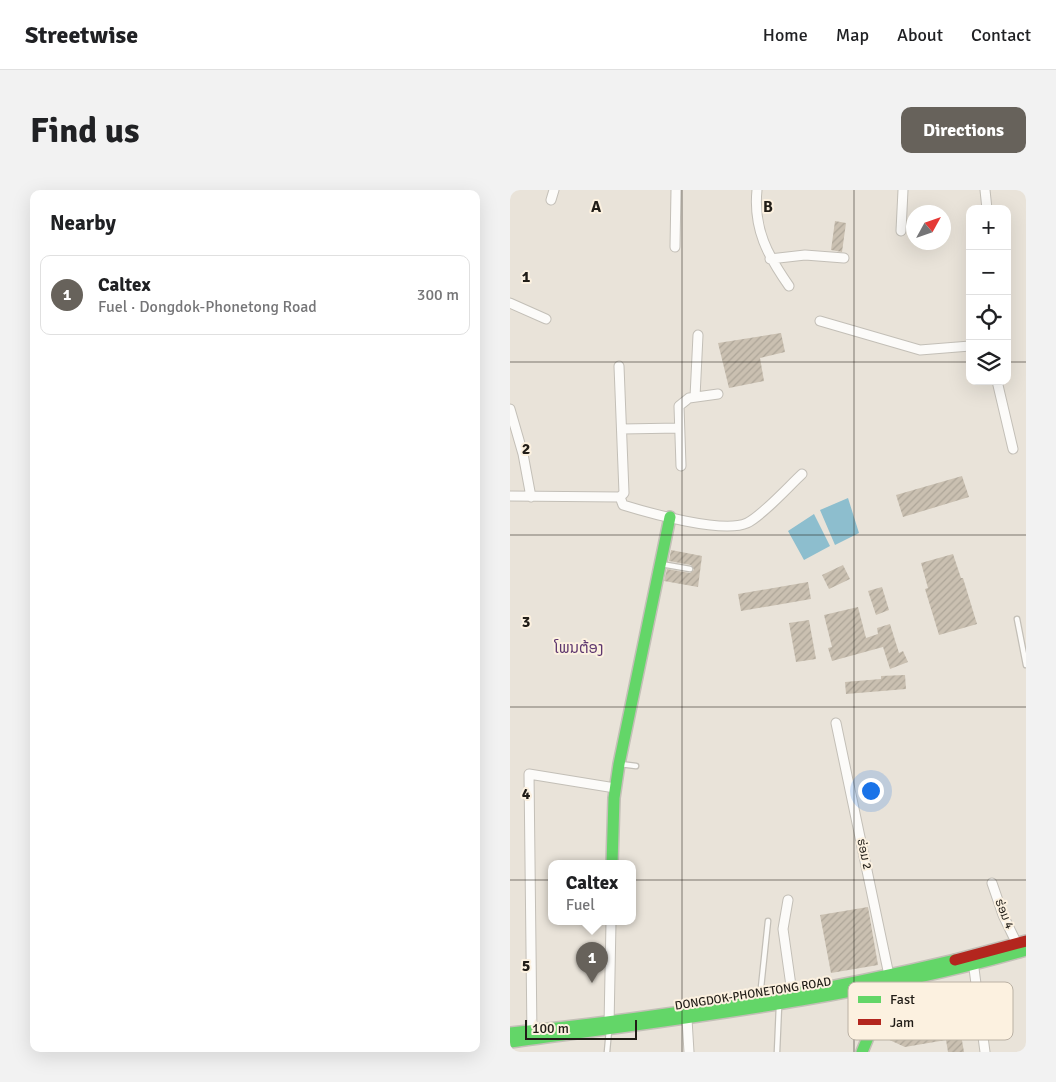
<!DOCTYPE html>
<meta charset="utf-8">
<style>
body{margin:0;font-family:Signika,"Noto Sans Lao",sans-serif;background:#f2f2f2;color:#202124}
.controls{position:absolute;right:15px;top:15px;display:grid;overflow:hidden;border-radius:10px;box-shadow:0 5px 20px #0002}
.controls button{width:45px;height:45px;display:grid;place-items:center;padding:0;border:0;border-bottom:1px solid #e0e0e0;background:#fff;color:#202124;font:25px sans-serif}
.compass{position:absolute;left:396px;top:15px;width:45px;height:45px;border-radius:50%;background:#fff;box-shadow:0 5px 20px #0002;rotate:50deg}
.scale{position:absolute;left:15px;bottom:12px;width:112px;box-sizing:border-box;padding-left:5px;border:2px solid #211d17;border-top:0;font-size:14px;line-height:18px;white-space:nowrap;color:#211d17;-webkit-text-stroke:4px #fcf1e0;paint-order:stroke}
.you{position:absolute;left:360px;top:600px;width:18px;height:18px;margin:-12px;border:4px solid #fff;border-radius:50%;background:#1a73e8;box-shadow:0 0 0 8px #1a73e833}
.badge{display:grid;place-items:center;width:32px;height:32px;border-radius:50%;background:#67625b;color:#fff;font-size:16px;font-weight:700}
.pin{position:absolute;translate:-50% -41px;filter:drop-shadow(0 1px 2px #0008)}
.pin::after{content:'';position:absolute;top:26px;width:18px;height:15px;background:inherit;clip-path:polygon(0 0,100% 0,50% 100%)}
.popup{position:absolute;left:38px;top:670px;width:88px;height:65px;box-sizing:border-box;display:grid;place-content:center;border-radius:10px;background:#fff;filter:drop-shadow(0 1px 4px #0005);font-size:16px;white-space:nowrap;color:#757577}
.popup b{font-size:19px;color:#202124}
.popup::after{content:'';position:absolute;left:50%;top:100%;margin-left:-10px;border:10px solid transparent;border-top-color:#fff}
.list{margin:0;padding:0;list-style:none}
h2{display:flex;justify-content:space-between;align-items:center;height:65px;margin:0;padding:0 20px;font-size:21px}
h2 small{font-size:16px;font-weight:400;color:#757577}
.list li{display:grid;grid-template-columns:32px 1fr auto;gap:15px;align-items:center;box-sizing:border-box;height:80px;margin:0 10px 10px;padding:0 10px;border:1px solid #e0e0e0;border-radius:10px}
.list b{display:block;font-size:19px;white-space:nowrap}
.list p{margin:0;font-size:16px;white-space:nowrap;color:#757577}
.list em{font-size:16px;font-style:normal;color:#757577}
.icon{flex:none;width:28px;height:28px;fill:none;stroke:currentColor;stroke-width:2;stroke-linecap:round;stroke-linejoin:round}
.map{position:relative;flex:none;width:516px;height:862px;overflow:hidden;border-radius:10px}
header{display:flex;align-items:center;gap:30px;box-sizing:border-box;height:70px;padding:0 25px;background:#fff;border-bottom:1px solid #e0e0e0}
header strong{font-size:24px}
nav{display:flex;gap:28px;margin-inline-start:auto;font-size:18px}
.intro{display:flex;align-items:center;justify-content:space-between;box-sizing:border-box;height:120px;padding:0 30px}
h1{margin:0;font-size:35px}
.button{padding:12px 22px;border-radius:10px;background:#67625b;color:#fff;font-size:18px;font-weight:700}
main{display:flex;gap:30px;padding:0 30px}
aside{flex:1;background:#fff;border-radius:10px;box-shadow:0 5px 20px #0002}
.map>svg:first-child{display:block}
.water{fill:#8dbece}
.building{fill:url(#building-hatch)}
.lines{fill:none;stroke-linecap:round;stroke-linejoin:round}
.lane-casing{stroke:#c3bfb7;stroke-width:7}
.street-casing{stroke:#c3bfb7;stroke-width:11}
.fast-casing{stroke:#c3bfb7;stroke-width:14}
.jam-casing{stroke:#c3bfb7;stroke-width:14}
.lane{stroke:#fcfbf9;stroke-width:4.5}
.street{stroke:#fcfbf9;stroke-width:9}
.fast{stroke:#63d668;stroke-width:11}
.jam{stroke:#b3261e;stroke-width:11}
.grid{fill:none;stroke:#211d17;stroke-width:1;stroke-opacity:0.55}
.labels{text-anchor:middle;dominant-baseline:central;stroke-width:4;stroke-linejoin:round;paint-order:stroke}
.street-label{font-size:12px;fill:#211d17;stroke:#fcf1e0}
.quarter-label{font-size:15px;fill:#5e376f;stroke:#fcf1e0}
.key{fill:#fcf1e0;stroke:#bab1a4;stroke-width:1}
.key-label{font-size:14px;fill:#211d17}
.grid-label{font-size:16px;text-anchor:middle;font-weight:bold;fill:#211d17;stroke:#fcf1e0;stroke-width:4;stroke-linejoin:round;paint-order:stroke}
</style>
<header>
<strong>Streetwise</strong>
<nav><a>Home</a><a>Map</a><a>About</a><a>Contact</a></nav>
</header>
<div class="intro"><h1>Find us</h1><a class="button">Directions</a></div>
<main>
<aside>
<h2>Nearby<small></small></h2>
<ul class="list">
<li><span class="badge">1</span><div><b>Caltex</b><p>Fuel · Dongdok-Phonetong Road</p></div><em>300 m</em></li>
</ul>
</aside>
<div class="map">
<svg width="516" height="862" viewBox="0 0 516 862">
<defs>
<pattern id="building-hatch" width="6" height="6" patternUnits="userSpaceOnUse" patternTransform="scale(1.25)"><rect width="6" height="6" fill="#cac0b1"/><path d="M-1 1l2-2M0 6l6-6M5 7l2-2" fill="none" stroke="#ada598"/></pattern>
</defs>
<rect width="100%" height="100%" fill="#e9e3d9"/>
<path class="water" d="M338,308L349,343L325,355L310,320Z
M304,324L320,356L294,370L278,341Z"/>
<path class="building" d="M325,31L336,33L332,62L321,60Z
M271,143L275,162L250,168L254,191L219,198L208,153Z
M452,286L459,307L393,327L386,305Z
M161,360L192,366L188,397L154,391L157,379L180,383L184,380L181,375L159,371Z
M443,364L451,388H453L467,434L429,445L415,399L418,398L411,373Z
M333,375L340,389L319,399L312,385Z
M298,392L301,409L231,421L228,404Z
M372,397L379,420L366,425L358,401Z
M348,417L356,448L368,444L367,438L380,434L389,463L393,461L398,472L380,479L373,457L322,471L318,458L322,457L314,425Z
M299,430L306,469L286,472L279,433Z
M395,485L396,499L336,504L335,492L371,489V486Z
M358,717L368,775L321,783L310,725Z
M454,799L458,819L453,820L456,838L450,839L454,862H438L436,850L395,857L375,848L386,822L395,815L418,807Z"/>
<g class="lines">
<defs>
<path id="lane" d="M151,374L180,379
M507,429L516,475
M110,574L126,576
M250,807L258,731
M97,862L99,840
M267,862L269,816"/>
<path id="street" d="M247,0C243,39 258,66 279,96
M475,0L477,19
M41,10L44,0
M391,41L393,0
M165,57L166,0
M260,69L295,65L334,68
M0,113L36,129
M310,131L410,160L460,156
M109,176L114,303L110,307L113,315C139,323 213,344 237,333C252,326 279,296 292,284
M487,191L503,259
M185,207L188,145
M0,219L13,264L21,307
M112,239L169,238
M171,276L169,216L179,208L208,204
M0,306L110,307
M326,533L380,790
M482,693L493,725L507,754
M278,710L273,739L282,803
M463,771L475,862
M177,829L179,862
M99,836L101,732
M22,846L19,584L105,598"/>
<path id="fast" d="M102,674L104,608L109,574L160,327
M0,843C149,828 299,805 445,770
M0,852C175,828 345,809 516,760
M352,862L380,794"/>
<path id="jam" d="M445,770L516,751"/>
</defs>
<use href="#lane" class="lane-casing"/>
<use href="#street" class="street-casing"/>
<use href="#fast" class="fast-casing"/>
<use href="#jam" class="jam-casing"/>
<use href="#lane" class="lane"/>
<use href="#street" class="street"/>
<use href="#fast" class="fast"/>
<use href="#jam" class="jam"/>
</g>
<path class="grid" d="M172,0V862M344,0V862M0,172H460M497,172H516M0,345H516M0,517H516M0,690H516"/>
<g class="labels">
<g class="street-label">
<text transform="translate(354 664) rotate(78)">ຮ່ອມ 2</text>
<text transform="translate(494 724) rotate(68)">ຮ່ອມ 4</text>
<text transform="translate(243 804) rotate(-9)">DONGDOK-PHONETONG ROAD</text>
</g>
<g class="quarter-label">
<text x="69" y="458">ໂພນຕ້ອງ</text>
</g>
</g>
<rect x="338" y="792" width="165" height="58" rx="8" class="key"/>
<rect x="348" y="806" width="23" height="7" fill="#63d668"/>
<rect x="348" y="829" width="23" height="6" fill="#b3261e"/>
<g class="key-label">
<text x="380" y="814">Fast</text>
<text x="380" y="837">Jam</text>
</g>
<g class="grid-label">
<text x="86" y="22">A</text>
<text x="258" y="22">B</text>
<text x="16" y="92">1</text>
<text x="16" y="264">2</text>
<text x="16" y="437">3</text>
<text x="16" y="609">4</text>
<text x="16" y="781">5</text>
</g>
</svg>
<div class="controls">
<button>+</button>
<button>−</button>
<button><svg class="icon" aria-label="locate" viewBox="0 0 24 24"><circle cx="12" cy="12" r="6"/><path d="M12 2v4M12 18v4M2 12h4M18 12h4"/></svg></button>
<button><svg class="icon" aria-label="layers" viewBox="0 0 24 24"><path d="M12 4l9 5-9 5-9-5zM3 14l9 5 9-5"/></svg></button>
</div>
<svg class="compass" viewBox="-18 -18 36 36"><path d="M0-13l5 13h-10z" fill="#e53935"/><path d="M0 13l5-13h-10z" fill="#757577"/></svg>
<div class="scale">100 m</div>
<div class="you"></div>
<div class="pin badge" style="left:82px;top:793px">1</div>
<div class="popup"><b>Caltex</b>Fuel</div>
</div>
</main>
